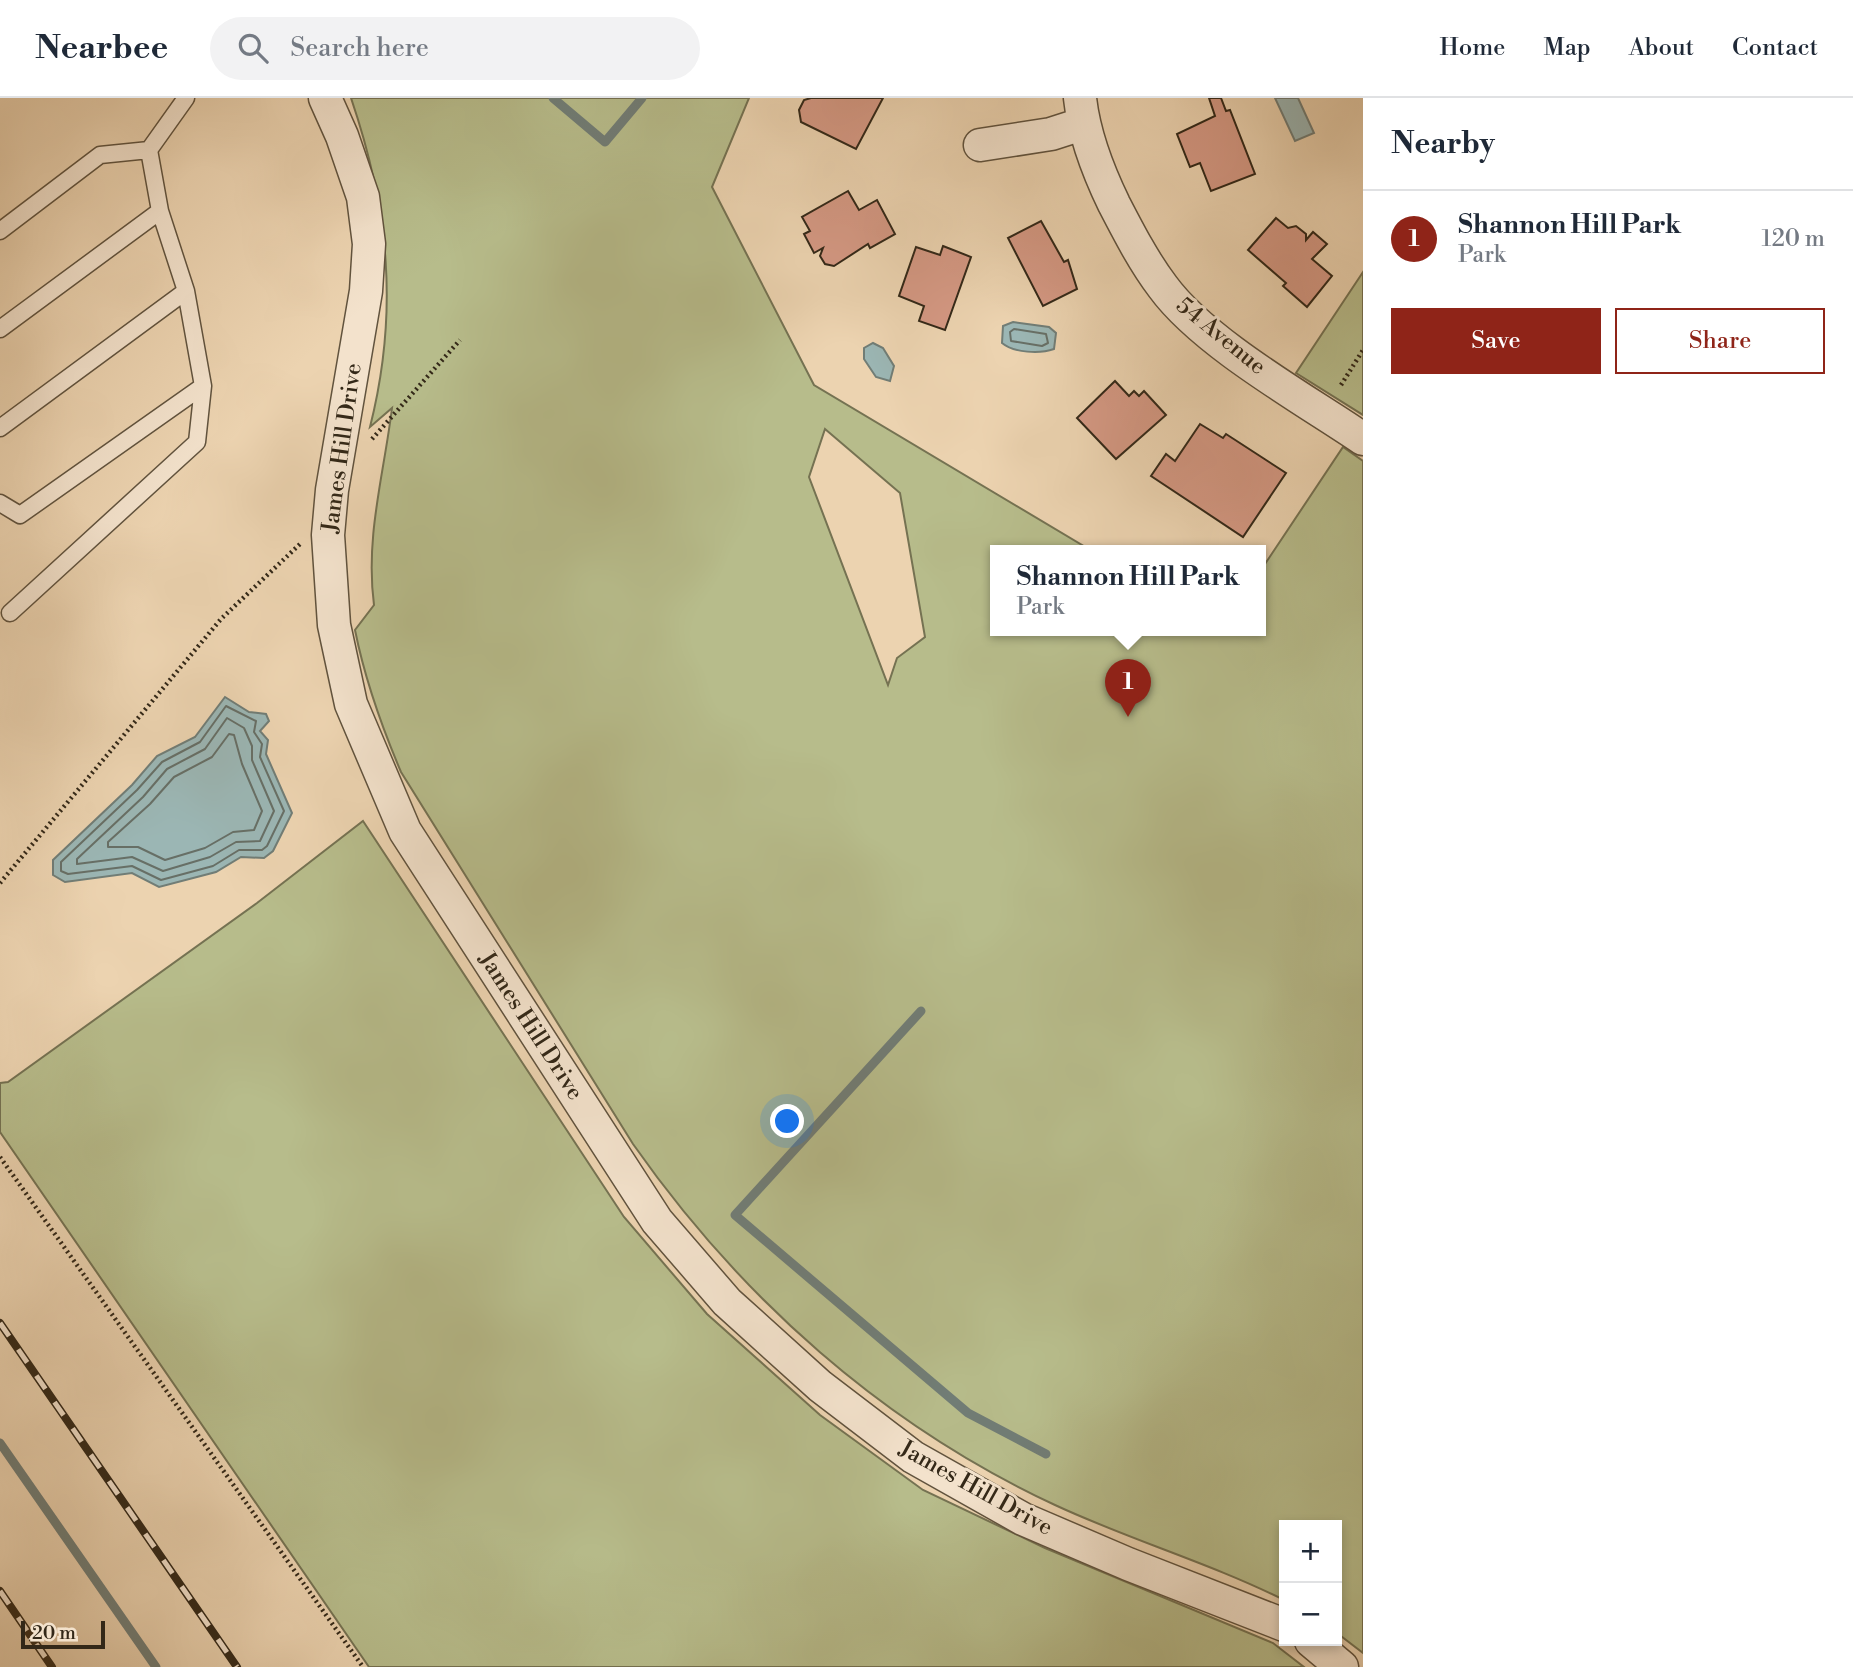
<!DOCTYPE html>
<meta charset="utf-8">
<style>
body{margin:0;font-family:"Libre Bodoni",serif;background:#f2f2f3;color:#1f2937}
.controls{position:absolute;right:21px;bottom:21px;display:grid;overflow:hidden;border-radius:0px;box-shadow:0 4px 10px #0003}
.controls button{width:63px;height:63px;display:grid;place-items:center;padding:0;border:0;border-bottom:2px solid #e0e1e3;background:#fff;color:#1f2937;font:35px sans-serif}
.scale{position:absolute;left:21px;bottom:18px;width:84px;box-sizing:border-box;padding-left:7px;border:4px solid #332818;border-top:0;font-size:19px;line-height:24px;white-space:nowrap;color:#332818;-webkit-text-stroke:5px #f3e2cc;paint-order:stroke}
.you{position:absolute;left:788px;top:1024px;width:24px;height:24px;margin:-18px;border:5px solid #fff;border-radius:50%;background:#1a73e8;box-shadow:0 0 0 10px #1a73e833}
.badge{display:grid;place-items:center;width:46px;height:46px;border-radius:50%;background:#8f2418;color:#fff;font-size:23px;font-weight:700}
.pin{position:absolute;translate:-50% -58px;filter:drop-shadow(0 2px 4px #0008)}
.pin::after{content:'';position:absolute;top:37px;width:24px;height:21px;background:inherit;clip-path:polygon(0 0,100% 0,50% 100%)}
.popup{position:absolute;left:990px;top:447px;width:276px;height:91px;box-sizing:border-box;display:grid;place-content:center;border-radius:0px;background:#fff;filter:drop-shadow(0 2px 5px #0005);font-size:23px;white-space:nowrap;color:#747a83}
.popup b{font-size:26px;color:#1f2937}
.popup::after{content:'';position:absolute;left:50%;top:100%;margin-left:-14px;border:14px solid transparent;border-top-color:#fff}
.list{margin:0;padding:0;list-style:none}
h2{display:flex;justify-content:space-between;align-items:center;height:91px;margin:0;padding:0 28px;font-size:30px}
h2 small{font-size:23px;font-weight:400;color:#747a83}
.list li{display:grid;grid-template-columns:46px 1fr auto;gap:21px;align-items:center;box-sizing:border-box;height:98px;padding:0 28px;border-top:2px solid #e0e1e3}
.list b{display:block;font-size:26px;white-space:nowrap}
.list p{margin:0;font-size:23px;white-space:nowrap;color:#747a83}
.list em{font-size:23px;font-style:normal;color:#747a83}
.actions{display:flex;gap:14px;padding:21px 28px}
.actions a{flex:1;padding:16px 0;border:2px solid #8f2418;border-radius:0px;text-align:center;font-size:24px;color:#8f2418}
.actions .main{background:#8f2418;color:#fff}
.icon{flex:none;width:38px;height:38px;fill:none;stroke:currentColor;stroke-width:2;stroke-linecap:round;stroke-linejoin:round}
.map{position:relative;flex:none;width:1363px;height:1569px;overflow:hidden}
header{display:flex;align-items:center;gap:42px;box-sizing:border-box;height:98px;padding:0 35px;background:#fff;border-bottom:2px solid #e0e1e3}
header strong{font-size:33px}
nav{display:flex;gap:38px;margin-inline-start:auto;font-size:24px}
.search{width:490px;height:63px;background:#f2f2f3;display:flex;align-items:center;gap:18px;box-sizing:border-box;padding:0 24px;border-radius:38px;color:#747a83;font-size:26px}
main{display:flex}
aside{flex:1;background:#fff}
.map>svg:first-child{display:block}
.green{fill:#b7bc8b;stroke:#757252;stroke-width:2;fill-rule:evenodd}
.water{fill:#9bb6b4;stroke:#717d76;stroke-width:2}
.lines{fill:none;stroke-linecap:round;stroke-linejoin:round}
.shore{stroke:#676f66;stroke-width:2}
.stream{stroke:#717d76;stroke-width:9}
.building{fill:#d49883;stroke:#332818;stroke-width:2}
.service-casing{stroke:#61533e;stroke-width:19}
.minor-casing{stroke:#61533e;stroke-width:35}
.path{stroke:#332818;stroke-width:4.5;stroke-dasharray:2 3.5;stroke-linecap:butt}
.service{stroke:#f3e2cc;stroke-width:16}
.minor{stroke:#f3e2cc;stroke-width:32}
.rail-casing{stroke:#332818;stroke-width:8}
.rail{stroke:#f3e2cc;stroke-width:5;stroke-dasharray:16;stroke-linecap:butt}
.labels{text-anchor:middle;dominant-baseline:central;stroke-width:6;stroke-linejoin:round;paint-order:stroke}
.street-label{font-size:23px;fill:#332818;stroke:#f3e2cc}
</style>
<header>
<strong>Nearbee</strong>
<div class="search"><svg class="icon" aria-label="search" viewBox="0 0 24 24"><circle cx="10" cy="10" r="6"/><path d="M15 15l6 6"/></svg>Search here</div>
<nav><a>Home</a><a>Map</a><a>About</a><a>Contact</a></nav>
</header>
<main>
<div class="map">
<svg width="1363" height="1569" viewBox="0 0 1363 1569">
<rect width="100%" height="100%" fill="#ecd3b0"/>
<filter id="stains"><feTurbulence type="fractalNoise" baseFrequency=".00286" numOctaves="4"/><feColorMatrix values="0 0 0 0 .2 0 0 0 0 .09 0 0 0 0 .02 0 0 0 .5 -.17"/></filter>
<radialGradient id="worn" r=".72"><stop offset=".6" stop-color="#630" stop-opacity="0"/><stop offset="1" stop-color="#630" stop-opacity=".3"/></radialGradient>
<path class="green" d="M351,0H749L712,89L814,287L1092,453H995V533H1261V472L1343,349L1363,363V1555L1337,1535V1427H1284V1502C1210,1465 1130,1442 1055,1407C883,1327 741,1200 633,1046L401,674C381,627 365,582 355,532L374,507C365,439 384,376 392,310L370,329C399,214 389,112 351,0ZM825,331L900,395L925,539L897,560L888,587L809,379Z
M1363,174V317L1296,275Z
M363,723L624,1119L707,1216L820,1317L923,1392L1045,1450L1273,1545L1304,1569H369L0,1034V985L8,984L257,805Z"/>
<path class="water" d="M1275,0H1298L1314,35L1295,43Z
M1013,224L1049,229L1056,235L1054,251C1040,256 1014,255 1002,245L1003,228Z
M873,245L883,250L894,268L890,283L876,279L864,261V250Z
M225,599L249,614L266,616L269,623L260,633L268,642L266,656L292,715L273,753L264,760L241,759L216,774L159,789L132,775L65,784L53,777V762L132,687L157,658L195,639Z"/>
<g class="lines">
<path class="shore" d="M1014,231L1046,236L1048,245L1042,248L1011,243L1010,234Z
M226,608L256,623L254,634L262,646L260,659L284,713L267,748L262,752H239L213,768L161,782L132,768L68,776L61,773V764L137,692L162,664L200,644Z
M227,620L244,630L252,648V662L274,713L260,743L236,744L210,759L163,773L132,759L77,766V761L143,699L167,671L205,651Z
M229,636L234,637L242,666L262,713L254,732L233,734L205,750L165,762L138,749H108V744L150,706L174,679L212,659Z"/>
<path class="stream" d="M553,0L605,44L642,0
M921,913L735,1117L968,1315L1046,1356
M0,1345L156,1569"/>
</g>
<path class="building" d="M811,0H883L856,51L801,24L799,12L804,2Z
M1209,0H1221L1226,13L1230,12L1255,76L1211,93L1200,65L1190,69L1177,36L1215,18Z
M848,93L859,112L877,102L895,136L870,150L868,146L834,168L825,166L820,158L823,150L814,155L804,136L810,133L802,119Z
M1276,120L1288,130L1296,128L1306,136V142L1313,134L1327,146L1312,161L1332,178L1307,209L1283,188L1286,185L1248,152Z
M1041,123L1064,164L1068,162L1077,191L1043,208L1008,140Z
M943,148L971,159L945,232L919,223L924,208L899,198L916,149L940,157Z
M1115,283L1129,298L1134,293L1139,298L1144,293L1166,317L1116,361L1077,320Z
M1200,326L1223,340L1226,336L1286,375L1243,439L1151,378L1166,356L1175,363Z"/>
<g class="lines">
<defs>
<path id="service" d="M0,133L100,57L149,52
M0,231L160,113
M0,330L186,193
M0,405L20,417L203,288L186,193L160,113L149,52L186,0
M10,515L197,344L203,288"/>
<path id="minor" d="M325,0L342,38L363,99L369,146L366,193L332,392L328,437L334,527L351,606L405,733L657,1123L727,1204L820,1288L913,1359L1023,1421L1128,1466L1284,1527
M1080,0C1084,37 1098,73 1114,106C1129,135 1144,164 1163,189C1204,245 1304,301 1363,341
M980,47L1051,36L1082,26
M1311,1543L1342,1569"/>
</defs>
<use href="#service" class="service-casing"/>
<use href="#minor" class="minor-casing"/>
<path class="path" d="M1341,287L1363,252
M372,341L460,242
M0,785L221,521L300,446
M0,1059L363,1569"/>
<use href="#service" class="service"/>
<use href="#minor" class="minor"/>
<defs>
<path id="rail" d="M0,1225L237,1569
M0,1493L52,1569"/>
</defs>
<use href="#rail" class="rail-casing"/>
<use href="#rail" class="rail"/>
</g>
<g class="labels">
<g class="street-label">
<text transform="translate(1221 238) rotate(39)">54 Avenue</text>
<text transform="translate(342 350) rotate(-82)">James Hill Drive</text>
<text transform="translate(531 928) rotate(57)">James Hill Drive</text>
<text transform="translate(976 1390) rotate(29)">James Hill Drive</text>
</g>
</g>
<rect width="100%" height="100%" filter="url(#stains)"/>
<rect width="100%" height="100%" fill="url(#worn)"/>
</svg>
<div class="controls">
<button>+</button>
<button>−</button>
</div>
<div class="scale">20 m</div>
<div class="you"></div>
<div class="pin badge" style="left:1128px;top:619px">1</div>
<div class="popup"><b>Shannon Hill Park</b>Park</div>
</div>
<aside>
<h2>Nearby<small></small></h2>
<ul class="list">
<li><span class="badge">1</span><div><b>Shannon Hill Park</b><p>Park</p></div><em>120 m</em></li>
</ul>
<div class="actions"><a class="main">Save</a><a>Share</a></div>
</aside>
</main>
